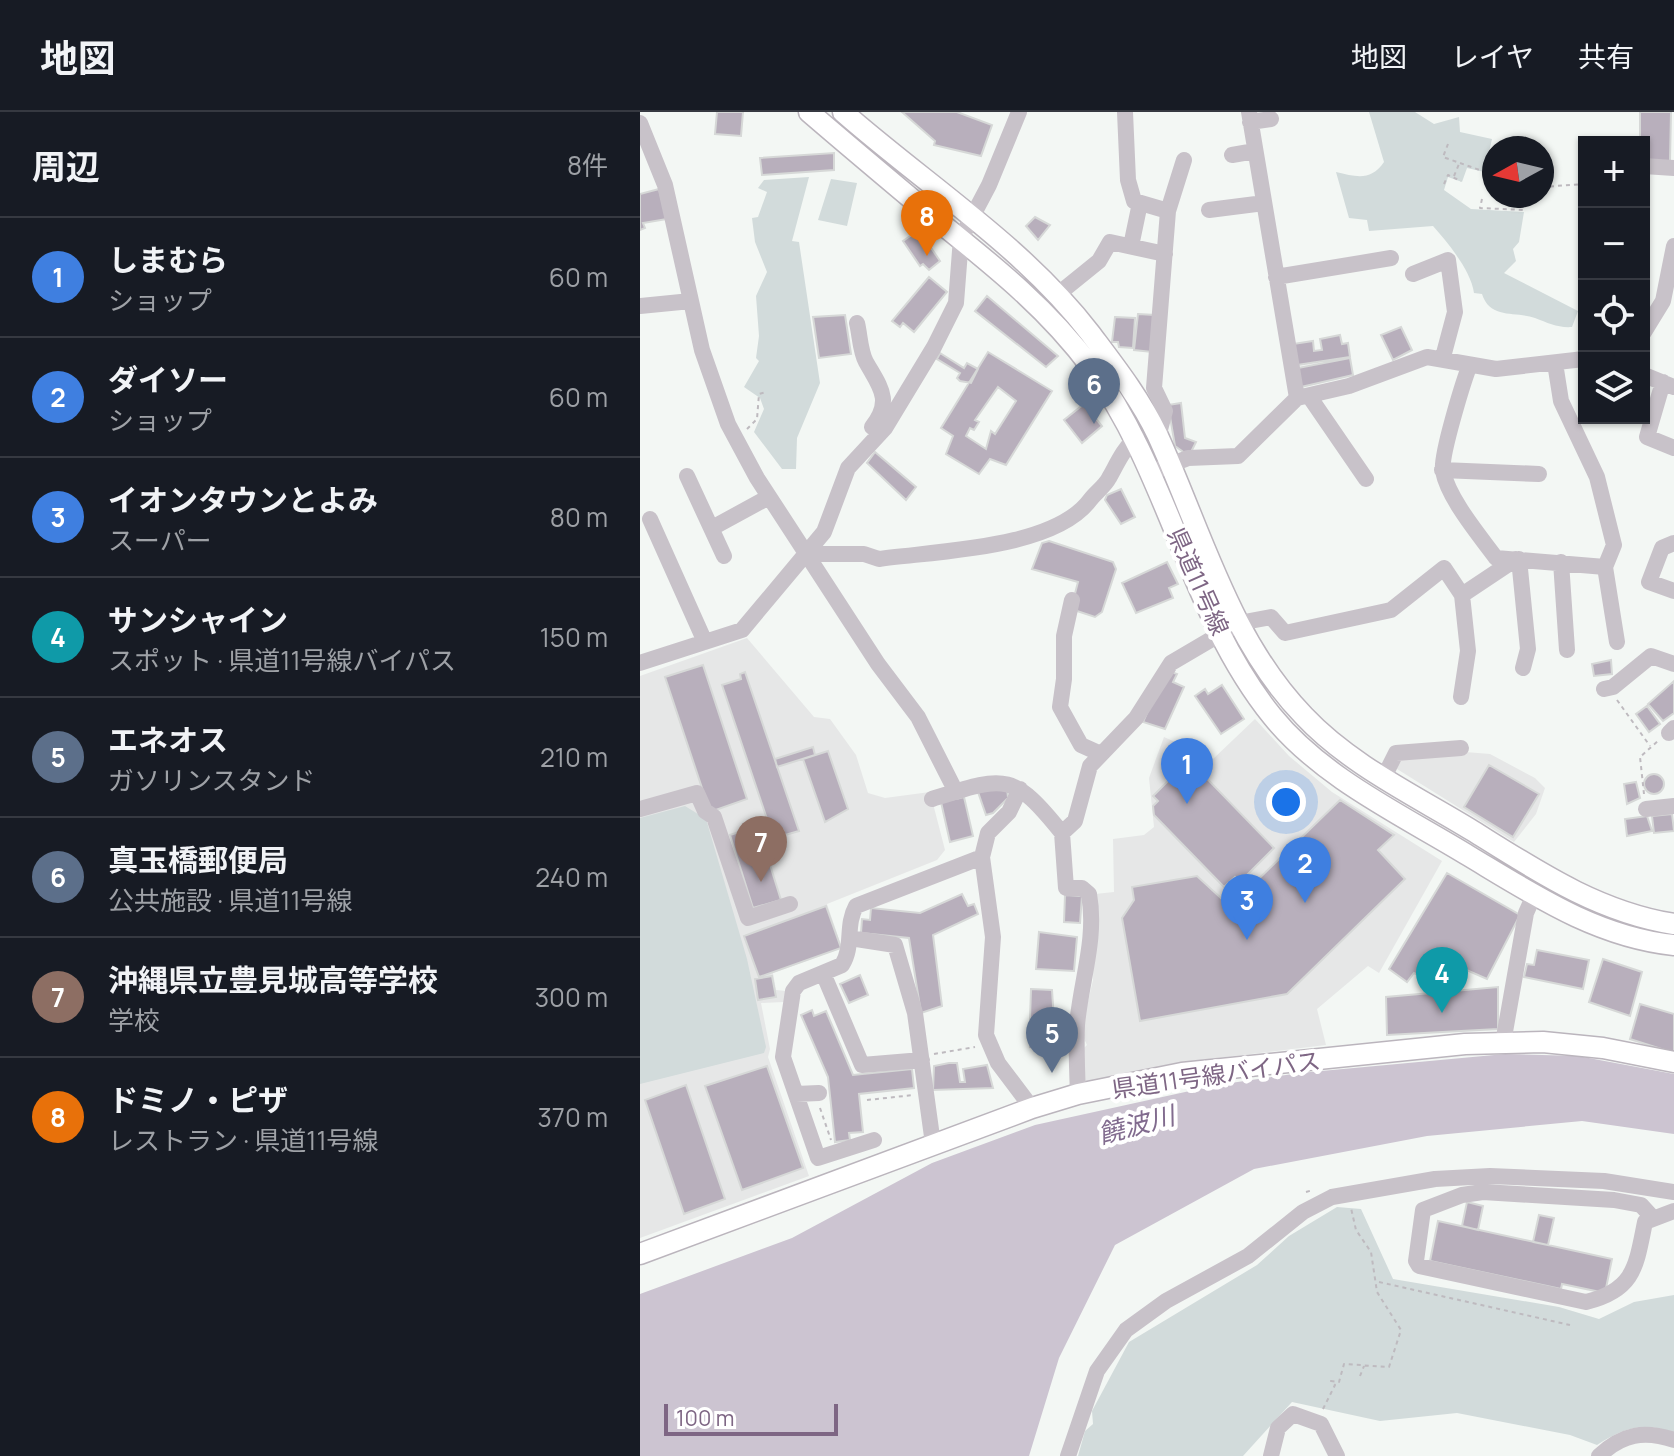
<!DOCTYPE html>
<html lang="ja">
<meta charset="utf-8">
<style>
body{margin:0;font-family:Manrope,"Noto Sans JP",sans-serif;background:#20242c;color:#f1f3f6}
.controls{position:absolute;right:24px;top:24px;display:grid;overflow:hidden;border-radius:0px;box-shadow:0 2px 6px #0004}
.controls button{width:72px;height:72px;display:grid;place-items:center;padding:0;border:0;border-bottom:2px solid #363941;background:#171b24;color:#f1f3f6;font:40px sans-serif}
.compass{position:absolute;left:842px;top:24px;width:72px;height:72px;border-radius:50%;background:#171b24;box-shadow:0 2px 6px #0004;rotate:262deg}
.scale{position:absolute;left:24px;bottom:20px;width:174px;box-sizing:border-box;padding-left:8px;border:4px solid #7e6684;border-top:0;font-size:22px;line-height:28px;white-space:nowrap;color:#7e6684;-webkit-text-stroke:6px #fff;paint-order:stroke}
.you{position:absolute;left:646px;top:690px;width:28px;height:28px;margin:-20px;border:6px solid #fff;border-radius:50%;background:#1a73e8;box-shadow:0 0 0 12px #1a73e833}
.badge{display:grid;place-items:center;width:52px;height:52px;border-radius:50%;background:#76e227;color:#fff;font-size:26px;font-weight:700}
.pin{position:absolute;translate:-50% -66px;filter:drop-shadow(0 2px 4px #0008)}
.pin::after{content:'';position:absolute;top:42px;width:28px;height:24px;background:inherit;clip-path:polygon(0 0,100% 0,50% 100%)}
.list{margin:0;padding:0;list-style:none}
h2{display:flex;justify-content:space-between;align-items:center;height:104px;margin:0;padding:0 32px;font-size:34px}
h2 small{font-size:26px;font-weight:400;color:#9ea1a6}
.list li{display:grid;grid-template-columns:52px 1fr auto;gap:24px;align-items:center;box-sizing:border-box;height:120px;padding:0 32px;border-top:2px solid #363941}
.list b{display:block;font-size:30px;white-space:nowrap}
.list p{margin:0;font-size:26px;white-space:nowrap;color:#9ea1a6}
.list em{font-size:26px;font-style:normal;color:#9ea1a6}
.icon{flex:none;width:44px;height:44px;fill:none;stroke:currentColor;stroke-width:2;stroke-linecap:round;stroke-linejoin:round}
.map{position:relative;flex:none;width:1034px;height:1344px;overflow:hidden}
header{display:flex;align-items:center;gap:48px;box-sizing:border-box;height:112px;padding:0 40px;background:#171b24;border-bottom:2px solid #363941}
header strong{font-size:38px}
nav{display:flex;gap:44px;margin-inline-start:auto;font-size:28px}
main{display:flex}
aside{flex:1;background:#171b24}
.map>svg:first-child{display:block}
.built{fill:#e6e7e7}
.green{fill:#d2dbdb}
.water{fill:#ccc4d1}
.building{fill:#b8afbc;stroke:#d6d8d7;stroke-width:2;fill-rule:evenodd}
.lines{fill:none;stroke-linecap:round;stroke-linejoin:round}
.major-casing{stroke:#bbb5bd;stroke-width:23}
.path{stroke:#bebabf;stroke-width:2;stroke-dasharray:4 4;stroke-linecap:butt}
.minor{stroke:#c8c2c9;stroke-width:16}
.major{stroke:#fff;stroke-width:20}
.labels{text-anchor:middle;dominant-baseline:central;stroke-width:8;stroke-linejoin:round;paint-order:stroke}
.street-label{font-size:24px;fill:#7e6684;stroke:#fff}
.water-label{font-size:26px;font-style:italic;fill:#816b8e;stroke:#fff}
</style>
<header>
<strong>地図</strong>
<nav><a>地図</a><a>レイヤ</a><a>共有</a></nav>
</header>
<main>
<aside>
<h2>周辺<small>8件</small></h2>
<ul class="list">
<li><span class="badge" style="background:#3f7fe0">1</span><div><b>しまむら</b><p>ショップ</p></div><em>60 m</em></li>
<li><span class="badge" style="background:#3f7fe0">2</span><div><b>ダイソー</b><p>ショップ</p></div><em>60 m</em></li>
<li><span class="badge" style="background:#3f7fe0">3</span><div><b>イオンタウンとよみ</b><p>スーパー</p></div><em>80 m</em></li>
<li><span class="badge" style="background:#0f9aa8">4</span><div><b>サンシャイン</b><p>スポット · 県道11号線バイパス</p></div><em>150 m</em></li>
<li><span class="badge" style="background:#5c6f8a">5</span><div><b>エネオス</b><p>ガソリンスタンド</p></div><em>210 m</em></li>
<li><span class="badge" style="background:#5c6f8a">6</span><div><b>真玉橋郵便局</b><p>公共施設 · 県道11号線</p></div><em>240 m</em></li>
<li><span class="badge" style="background:#8d6e63">7</span><div><b>沖縄県立豊見城高等学校</b><p>学校</p></div><em>300 m</em></li>
<li><span class="badge" style="background:#e8710a">8</span><div><b>ドミノ・ピザ</b><p>レストラン · 県道11号線</p></div><em>370 m</em></li>
</ul>
</aside>
<div class="map">
<svg width="1034" height="1344" viewBox="0 0 1034 1344">
<rect width="100%" height="100%" fill="#f3f7f4"/>
<path class="built" d="M107,526L174,605L190,607L216,643L228,681L245,686L290,680L305,738L297,748L187,792L202,836L133,861L136,878L146,879L144,890L121,891L130,937L128,945L169,1064L0,1126V564Z
M615,607L649,644L692,680L802,749L739,861L728,854L677,897L686,933L535,951L442,971L443,937L447,933L441,920L453,868L455,782L474,780L473,727L504,723L514,715L509,666L524,625L573,647Z
M825,640L850,642L895,666L905,676L896,702L874,730L757,657L759,648Z"/>
<path class="green" d="M729,0H775L794,12L819,5L820,20L852,27L849,40L854,42L853,62L827,56L822,70L808,65L804,78L831,97L884,100L879,130L873,137L876,149L864,161L938,199L932,215C918,216 908,211 895,206C877,199 850,208 842,182L834,181C831,159 809,132 793,114L729,119L727,108L709,106L696,60C717,65 731,69 744,50Z
M169,65L152,129L159,130L180,271L157,326L156,357H142L114,320L124,297L120,286L104,275L119,249L116,246L119,224L116,184L127,160L115,130L112,106L118,105L127,80L118,76L124,68Z
M191,67L217,71L207,114L178,108Z
M45,694L66,707L107,847L126,935L124,941L0,972V706Z
M697,1095L721,1097L753,1167L919,1195L959,1207L994,1190L1034,1183V1321C1004,1309 983,1316 957,1333L930,1323L817,1301L740,1309L652,1290L603,1344H438L445,1319L453,1312L452,1299L489,1230L617,1153L649,1124Z"/>
<path class="water" d="M865,942L938,944L1034,962V1022L942,1009L787,1024L614,1057L475,1133L419,1246L389,1344H0V1182L152,1126L292,1051L395,1013L577,973L660,961Z"/>
<path class="building" d="M77,0H103L101,24L75,22Z
M262,0H317L352,13L341,44L294,33L295,29Z
M1000,0H1031L1030,49H1004V30H1000Z
M194,41V58L122,63L120,46Z
M19,77L27,107L3,111L5,116L0,118V82Z
M395,105L410,113L398,128L386,114Z
M279,118L300,149L289,158L283,152L280,154L263,129Z
M289,165L307,180L274,220L263,211L260,215L252,209Z
M347,184L418,244L406,255L335,199Z
M498,202L515,203L512,240L494,238Z
M205,203L211,242L179,246L173,205Z
M475,205L495,206L493,236L479,235L478,230H472Z
M761,215L772,238L753,248L741,223Z
M700,223L702,232L708,231L710,245L657,253L653,232L673,229L674,239L682,238L680,227Z
M348,240L412,279L366,353L350,347L339,362L306,342L313,324L301,316ZM358,275L376,289L355,322L351,319L346,337L326,324L330,316L334,318L339,310L335,308Z
M300,241L324,256L327,251L338,257L331,271L320,269L317,266L320,261L297,247Z
M710,246L713,263L661,275L658,256Z
M541,291L545,326L556,330L549,344L535,334L528,293Z
M444,292L462,314L442,331L424,308Z
M235,340L276,375L266,388L227,351Z
M481,377L495,405L481,412L465,388L467,383Z
M409,429L473,450L476,457L462,500L455,505L431,497L438,470L392,457L402,431Z
M527,450L538,472L529,476L533,486L496,501L482,471Z
M971,548L972,562L954,564L952,552Z
M63,553L107,687L70,700L25,565Z
M526,558L537,562L533,570L544,575L525,617L503,610Z
M105,560L159,719L145,723L143,718L132,722L82,573L101,567L100,562Z
M1034,569V601L1023,609L1008,592Z
M582,573L604,607L581,622L555,584L565,577L568,582Z
M1007,594L1020,612L1009,620L996,602Z
M173,635L175,643L137,655L135,647Z
M188,639L208,697L185,710L163,647Z
M549,648L634,736L600,770L595,765L584,775L514,703L513,694L518,689L513,684Z
M849,653L899,682L873,725L824,695Z
M1004 672a10 10 0 1 1 20 0a10 10 0 1 1-20 0Z
M996,670L1000,686L987,692L984,672Z
M367,675L368,686L353,701L346,703L338,680Z
M324,685L333,724L310,730L301,690Z
M700,688L754,723L738,738L765,767L647,882L500,909L482,806L494,788L492,775L557,764L583,788L600,785Z
M1032,702L1034,719L1014,721L1012,704Z
M1007,704L1012,719L987,724L985,707Z
M116,708L141,788L113,796L90,723L105,718L103,712Z
M807,761L880,803L847,867L822,856L814,869L800,858L791,869L774,861L767,870L749,857Z
M322,782L328,794L334,792L338,802L293,823L302,894L281,901L269,826L221,821L222,807L230,808L231,796L280,801Z
M425,783L442,784L440,811L424,810Z
M186,794L201,836L119,865L104,824Z
M399,820L437,825L434,859L396,857Z
M897,838L949,848L943,877L884,865L887,852L894,853Z
M963,847L1002,860L990,904L949,890Z
M220,863L228,883L209,891L200,872Z
M132,864L136,885L118,888L115,867Z
M858,875V917L747,923L746,885Z
M391,877L412,878L414,908L390,907Z
M1000,892L1034,902V941L990,927Z
M172,898L174,904L186,899L213,963L272,957L274,976L219,982L223,1020L209,1021L210,1028L195,1030L188,965L161,903Z
M391,913L409,916V925H417V938L390,935Z
M309,951H317L320,970H325L323,957L347,953L353,976L293,978L294,954Z
M127,954L163,1056L102,1078L65,974Z
M46,973L85,1087L44,1102L5,988Z
M827,1090L843,1094L838,1118L822,1114Z
M899,1103L914,1106L908,1133L893,1130Z
M798,1109L972,1147L965,1181L922,1172L921,1177L790,1149Z"/>
<g class="lines">
<defs>
<path id="major" d="M169,0C212,37 255,73 298,109C354,154 408,197 451,255C529,361 549,501 632,604C682,666 762,703 829,744C894,783 957,825 1034,833
M203,0C285,72 383,134 450,221C474,253 500,286 517,322C561,417 589,527 664,604C710,653 776,684 833,719C897,759 958,800 1034,812
M0,1142L392,996L438,982L542,961L825,932L903,930L963,936L1034,950"/>
</defs>
<use href="#major" class="major-casing"/>
<path class="path" d="M808,32L803,45L851,62L854,67
M814,64L819,52
M804,72L808,63L821,69
M902,75L944,72
M866,84H875
M842,87L840,96L883,98L886,84
M107,317L117,307L119,282L126,280
M977,588L1010,634
M1004,682L1000,645L1018,629
M294,942L335,935
M227,988L274,983
M180,996L191,1028
M666,1080L673,1078
M739,1170L930,1213
M720,1264L724,1254
M683,1297L695,1273L691,1269L699,1270L704,1252L749,1255L761,1218L737,1180L731,1140L716,1118L711,1096"/>
<path class="minor" d="M485,0L488,68L494,89L528,99
M609,0L657,286
M610,10L631,7
M0,11L25,73L62,238L88,312L117,366L238,552L278,605L316,680
M592,43L615,39
M1004,54L1034,56
M569,98L624,91
M491,134L500,91
M773,162L808,148L815,200L803,245
M636,165L751,146
M417,183L459,149L470,130L525,142
M0,194L51,189
M217,211C220,223 220,239 226,250C240,275 253,288 232,315
M1004,220L1023,189L1034,134
M915,251L921,289L957,365L974,433L965,455L977,530
M829,255C823,271 800,345 803,359C808,386 839,423 856,446L965,455
M1004,263L1034,275
M1023,270L1007,325L1034,336
M669,284L726,367
M518,325L525,299L514,276L528,99L544,48
M802,358L899,362
M512,360L548,346L598,344L657,286L709,274L787,245L856,257L944,247
M47,364L84,444
M10,407L65,530
M72,416L129,385
M1034,431L1022,436L1009,470L1034,479
M167,442H224L239,447C295,439 414,437 450,388C455,381 465,374 469,366C478,350 483,338 496,325
M879,447L888,537L883,556
M921,450L927,538
M822,483L876,447
M432,488L424,524V567L420,595L441,633L461,642
M0,551L102,518L184,420L208,356L245,316L294,235L316,191L321,126L349,73L379,0
M964,577L973,575L1011,544L1034,552
M1029,621L1034,616
M744,665L756,641L821,636
M380,677L369,700L348,721L342,745L353,825L346,923L358,951L392,996
M292,687C365,664 372,659 422,721L435,709L450,654L496,606L531,551L599,511L631,505L645,521L751,498L804,456L822,483L828,539L821,585
M0,697L57,681L65,699L74,705L108,806L150,792
M1006,697L1034,694
M422,721L426,776H442L449,782C457,827 441,868 437,913C436,935 437,959 438,982
M210,826L255,833L275,901L293,1032
M183,861L222,953L282,948
M863,931L886,801L894,783
M156,982L179,981
M234,1028L178,1046L143,945L153,879L159,871L202,853C214,834 205,814 216,794L342,745
M1012,1105L1001,1093L974,1088L843,1080L822,1083L783,1098L776,1149L779,1154L946,1190C995,1178 996,1154 1005,1110L1034,1099
M428,1344L457,1259L486,1218L526,1189L608,1144L663,1100L692,1085L795,1067L850,1064L964,1069L1034,1080
M631,1344L638,1316L653,1302L681,1312L697,1344
M959,1344C982,1322 1004,1318 1034,1328"/>
<use href="#major" class="major"/>
</g>
<g class="labels">
<g class="street-label">
<text transform="translate(559 469) rotate(66)">県道11号線</text>
<text transform="translate(576 962) rotate(-8)">県道11号線バイパス</text>
</g>
<g class="water-label">
<text transform="translate(496 1012) rotate(-15)">饒波川</text>
</g>
</g>
</svg>
<div class="controls">
<button>+</button>
<button>−</button>
<button><svg class="icon" aria-label="locate" viewBox="0 0 24 24"><circle cx="12" cy="12" r="6"/><path d="M12 2v4M12 18v4M2 12h4M18 12h4"/></svg></button>
<button><svg class="icon" aria-label="layers" viewBox="0 0 24 24"><path d="M12 4l9 5-9 5-9-5zM3 14l9 5 9-5"/></svg></button>
</div>
<svg class="compass" viewBox="-18 -18 36 36"><path d="M0-13l5 13h-10z" fill="#e53935"/><path d="M0 13l5-13h-10z" fill="#9ea1a6"/></svg>
<div class="scale">100 m</div>
<div class="you"></div>
<div class="pin badge" style="left:547px;top:692px;background:#3f7fe0">1</div>
<div class="pin badge" style="left:665px;top:791px;background:#3f7fe0">2</div>
<div class="pin badge" style="left:607px;top:828px;background:#3f7fe0">3</div>
<div class="pin badge" style="left:802px;top:901px;background:#0f9aa8">4</div>
<div class="pin badge" style="left:412px;top:961px;background:#5c6f8a">5</div>
<div class="pin badge" style="left:454px;top:312px;background:#5c6f8a">6</div>
<div class="pin badge" style="left:121px;top:770px;background:#8d6e63">7</div>
<div class="pin badge" style="left:287px;top:144px;background:#e8710a">8</div>
</div>
</main>
